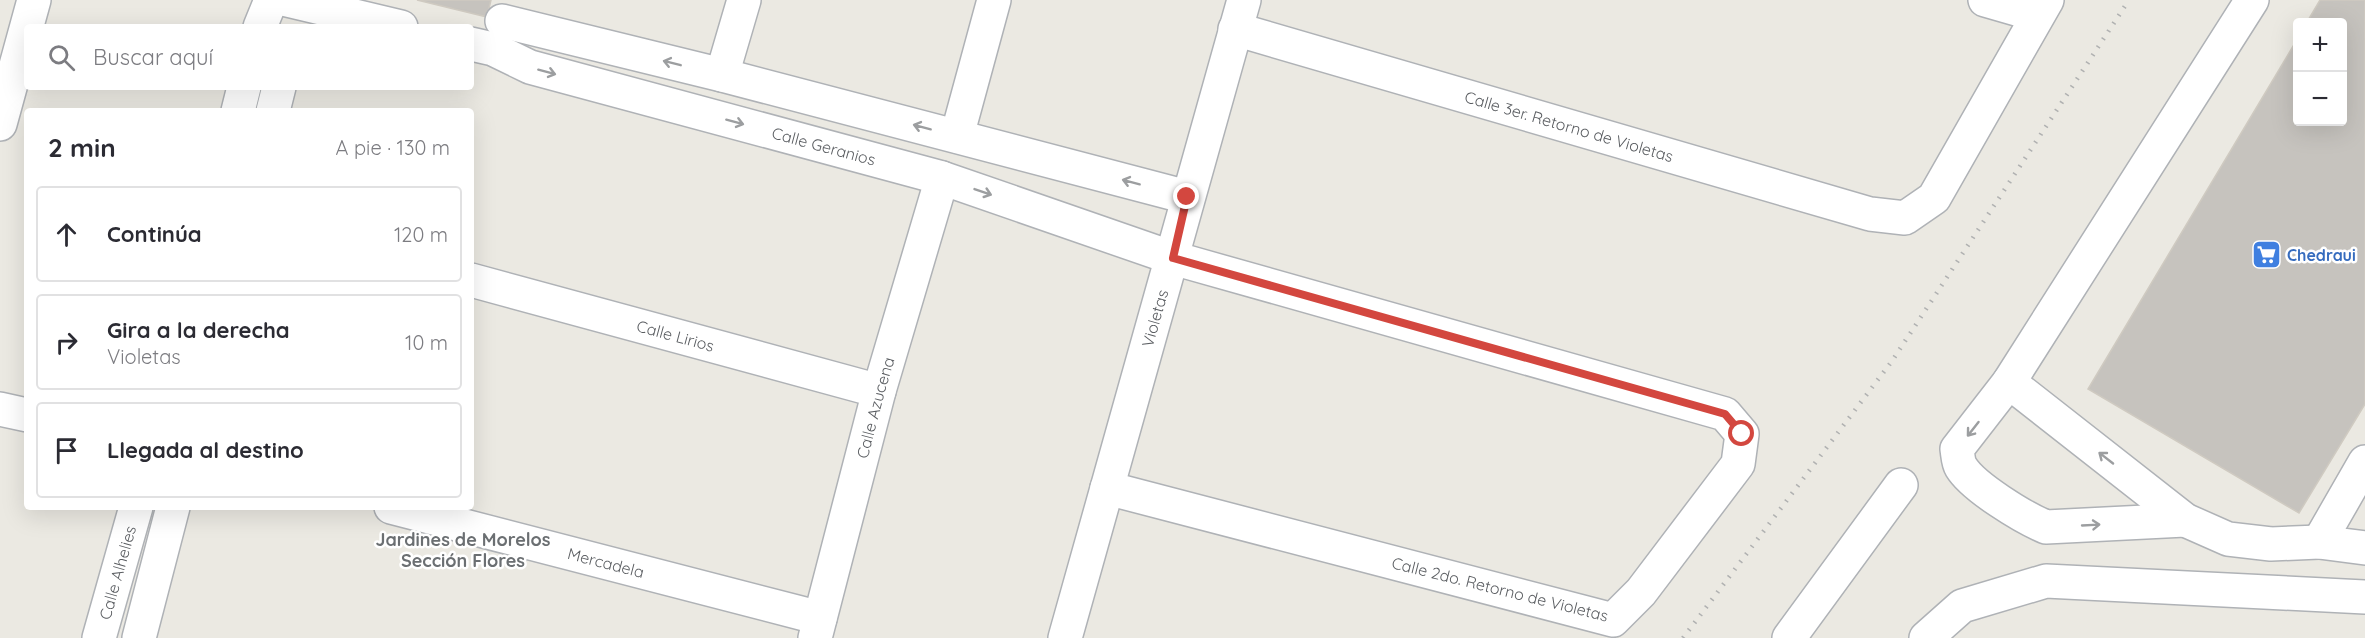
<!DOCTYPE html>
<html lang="es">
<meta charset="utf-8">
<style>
body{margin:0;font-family:Quicksand,sans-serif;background:#f2f2f3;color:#2b2b33}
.controls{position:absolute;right:18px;top:18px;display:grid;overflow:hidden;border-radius:6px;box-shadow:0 6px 24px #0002}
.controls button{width:54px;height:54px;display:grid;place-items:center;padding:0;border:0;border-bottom:2px solid #e1e1e2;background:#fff;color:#2b2b33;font:30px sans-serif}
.stop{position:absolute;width:18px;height:18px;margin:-14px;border:4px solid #d3473f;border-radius:50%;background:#fff}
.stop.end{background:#d3473f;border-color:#fff;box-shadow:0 2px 6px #0008}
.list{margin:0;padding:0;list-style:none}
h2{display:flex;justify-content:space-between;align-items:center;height:78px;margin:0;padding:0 24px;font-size:26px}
h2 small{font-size:20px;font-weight:400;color:#7c7c81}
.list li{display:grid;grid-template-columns:39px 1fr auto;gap:18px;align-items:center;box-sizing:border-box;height:96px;margin:0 12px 12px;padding:0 12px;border:2px solid #e1e1e2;border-radius:6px}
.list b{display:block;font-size:22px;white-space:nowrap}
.list p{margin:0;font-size:20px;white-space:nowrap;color:#7c7c81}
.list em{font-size:20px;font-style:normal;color:#7c7c81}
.icon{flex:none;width:33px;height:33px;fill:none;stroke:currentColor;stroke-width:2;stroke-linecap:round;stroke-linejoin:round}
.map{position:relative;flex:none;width:2365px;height:638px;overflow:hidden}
.search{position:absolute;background:#fff;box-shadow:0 6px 24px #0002;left:24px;top:24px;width:450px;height:66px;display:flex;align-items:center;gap:15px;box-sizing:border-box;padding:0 21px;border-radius:6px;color:#7c7c81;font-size:22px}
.panel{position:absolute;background:#fff;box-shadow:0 6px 24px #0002;left:24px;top:108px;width:450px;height:402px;border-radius:6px}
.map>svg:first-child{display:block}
.building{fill:#c6c3be;stroke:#cfcac1;stroke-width:1.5}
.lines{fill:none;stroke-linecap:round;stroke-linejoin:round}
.minor-casing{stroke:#afb2b6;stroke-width:36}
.minor{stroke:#fff;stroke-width:33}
.rail{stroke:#b0b1b1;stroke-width:4.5;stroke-dasharray:1.5 8;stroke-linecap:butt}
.oneway{stroke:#9c9ea0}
.route{stroke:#d3473f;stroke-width:8}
.labels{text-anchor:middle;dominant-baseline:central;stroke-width:5;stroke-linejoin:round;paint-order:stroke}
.street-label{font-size:16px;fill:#5a5d61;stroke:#fff}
.shop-label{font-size:16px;font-weight:bold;fill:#366cbe;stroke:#fff;text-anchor:start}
.neighbourhood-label{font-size:18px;font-weight:bold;fill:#6b6f72;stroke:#fff}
</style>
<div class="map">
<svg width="2365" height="638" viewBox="0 0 2365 638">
<rect width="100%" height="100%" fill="#ebe9e2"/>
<path class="building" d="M417,0H491L487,17Z
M2320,0H2365V404L2299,513L2088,389L2298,38V122H2342V22H2307Z"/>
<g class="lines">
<defs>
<g id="minor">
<path d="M287,0L401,27"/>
<path d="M1985,0L2037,15"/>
<path d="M502,21L722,75L1187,197"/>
<path d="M260,27L271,0"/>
<path id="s1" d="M1235,29L1870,214L1905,218L1934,198L2047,0"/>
<path id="s2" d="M471,44L493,49L530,67L942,178L1173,258L1725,414L1742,434L1738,464L1641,592L1613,620L1107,488"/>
<path d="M722,75L744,0"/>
<path d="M238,111L244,87"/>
<path d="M273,111L279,87"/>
<path d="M0,124L34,0"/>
<path d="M957,136L994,0"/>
<path id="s3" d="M471,280L879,391"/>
<path d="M2009,382L2185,520L2228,539L2271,544L2319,542"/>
<path d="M0,409L27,415"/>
<path d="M2365,462L2319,542L2365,548"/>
<path id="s4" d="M391,507L820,618"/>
<path d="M2185,520L2046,527C2024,518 1973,487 1961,467C1958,462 1958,455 1957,449L2009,382L2252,0"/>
<path id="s5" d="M99,638L136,507"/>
<path d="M139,638L173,507"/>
<path id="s6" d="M815,638L879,391L942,178"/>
<path id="s7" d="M1065,638L1244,0"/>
<path d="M1789,638L1901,485"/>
<path d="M1926,638L1962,606L2046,581L2365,597"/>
</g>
</defs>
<use href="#minor" class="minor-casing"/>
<use href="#minor" class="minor"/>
<path class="rail" d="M1683,638L1892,361L2129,0"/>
</g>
<defs><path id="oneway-shaft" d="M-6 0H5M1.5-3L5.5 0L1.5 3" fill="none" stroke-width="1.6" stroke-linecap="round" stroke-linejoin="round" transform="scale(1.5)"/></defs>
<g class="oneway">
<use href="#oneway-shaft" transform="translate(672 63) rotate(-166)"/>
<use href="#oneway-shaft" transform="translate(547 72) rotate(15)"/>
<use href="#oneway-shaft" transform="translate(735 122) rotate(15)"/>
<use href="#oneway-shaft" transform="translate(922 127) rotate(-165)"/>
<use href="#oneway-shaft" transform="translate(1131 182) rotate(-165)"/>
<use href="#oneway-shaft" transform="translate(983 192) rotate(19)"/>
<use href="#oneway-shaft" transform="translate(1973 429) rotate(128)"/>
<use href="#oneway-shaft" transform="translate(2106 458) rotate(-142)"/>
<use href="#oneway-shaft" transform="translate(2091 525) rotate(-3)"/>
</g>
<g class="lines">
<path class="route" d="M1187,197L1173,258L1725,414L1742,434"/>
</g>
<defs>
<symbol id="supermarket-square" viewBox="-11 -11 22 22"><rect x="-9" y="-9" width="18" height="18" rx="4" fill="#3f7fe0" stroke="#fff"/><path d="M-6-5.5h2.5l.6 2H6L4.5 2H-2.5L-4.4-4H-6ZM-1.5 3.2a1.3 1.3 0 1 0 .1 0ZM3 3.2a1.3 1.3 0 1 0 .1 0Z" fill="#fff"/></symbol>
</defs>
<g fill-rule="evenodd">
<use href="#supermarket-square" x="2250" y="238" width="33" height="33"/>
</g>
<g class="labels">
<g class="street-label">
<text stroke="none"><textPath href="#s1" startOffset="348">Calle 3er. Retorno de Violetas</textPath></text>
<text stroke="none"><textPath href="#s2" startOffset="368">Calle Geranios</textPath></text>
<text stroke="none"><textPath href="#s7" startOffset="332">Violetas</textPath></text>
<text stroke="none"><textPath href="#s3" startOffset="212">Calle Lirios</textPath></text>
<text stroke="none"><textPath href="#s6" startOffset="238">Calle Azucena</textPath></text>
<text stroke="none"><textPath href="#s4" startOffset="222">Mercadela</textPath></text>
<text stroke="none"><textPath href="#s5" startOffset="68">Calle Alhelies</textPath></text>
<text transform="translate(1500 589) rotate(14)">Calle 2do. Retorno de Violetas</text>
</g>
<g class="shop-label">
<text x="2287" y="255">Chedraui</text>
</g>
<g class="neighbourhood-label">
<text x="463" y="539">Jardines de Morelos<tspan x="463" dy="21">Sección Flores</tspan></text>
</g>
</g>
</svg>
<div class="controls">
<button>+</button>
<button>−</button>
</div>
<div class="stop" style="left:1742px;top:434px"></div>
<div class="stop end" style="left:1187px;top:197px"></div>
<div class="search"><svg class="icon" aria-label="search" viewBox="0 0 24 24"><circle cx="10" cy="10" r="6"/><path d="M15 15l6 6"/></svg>Buscar aquí</div>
<section class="panel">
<h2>2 min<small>A pie · 130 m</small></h2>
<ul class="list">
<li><svg class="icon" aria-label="ahead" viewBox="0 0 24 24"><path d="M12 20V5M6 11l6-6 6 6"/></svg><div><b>Continúa</b></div><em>120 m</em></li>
<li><svg class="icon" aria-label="right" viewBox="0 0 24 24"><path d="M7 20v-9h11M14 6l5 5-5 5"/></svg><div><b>Gira a la derecha</b><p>Violetas</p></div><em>10 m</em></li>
<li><svg class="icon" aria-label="arrive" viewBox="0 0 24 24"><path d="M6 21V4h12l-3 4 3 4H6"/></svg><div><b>Llegada al destino</b></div></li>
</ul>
</section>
</div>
